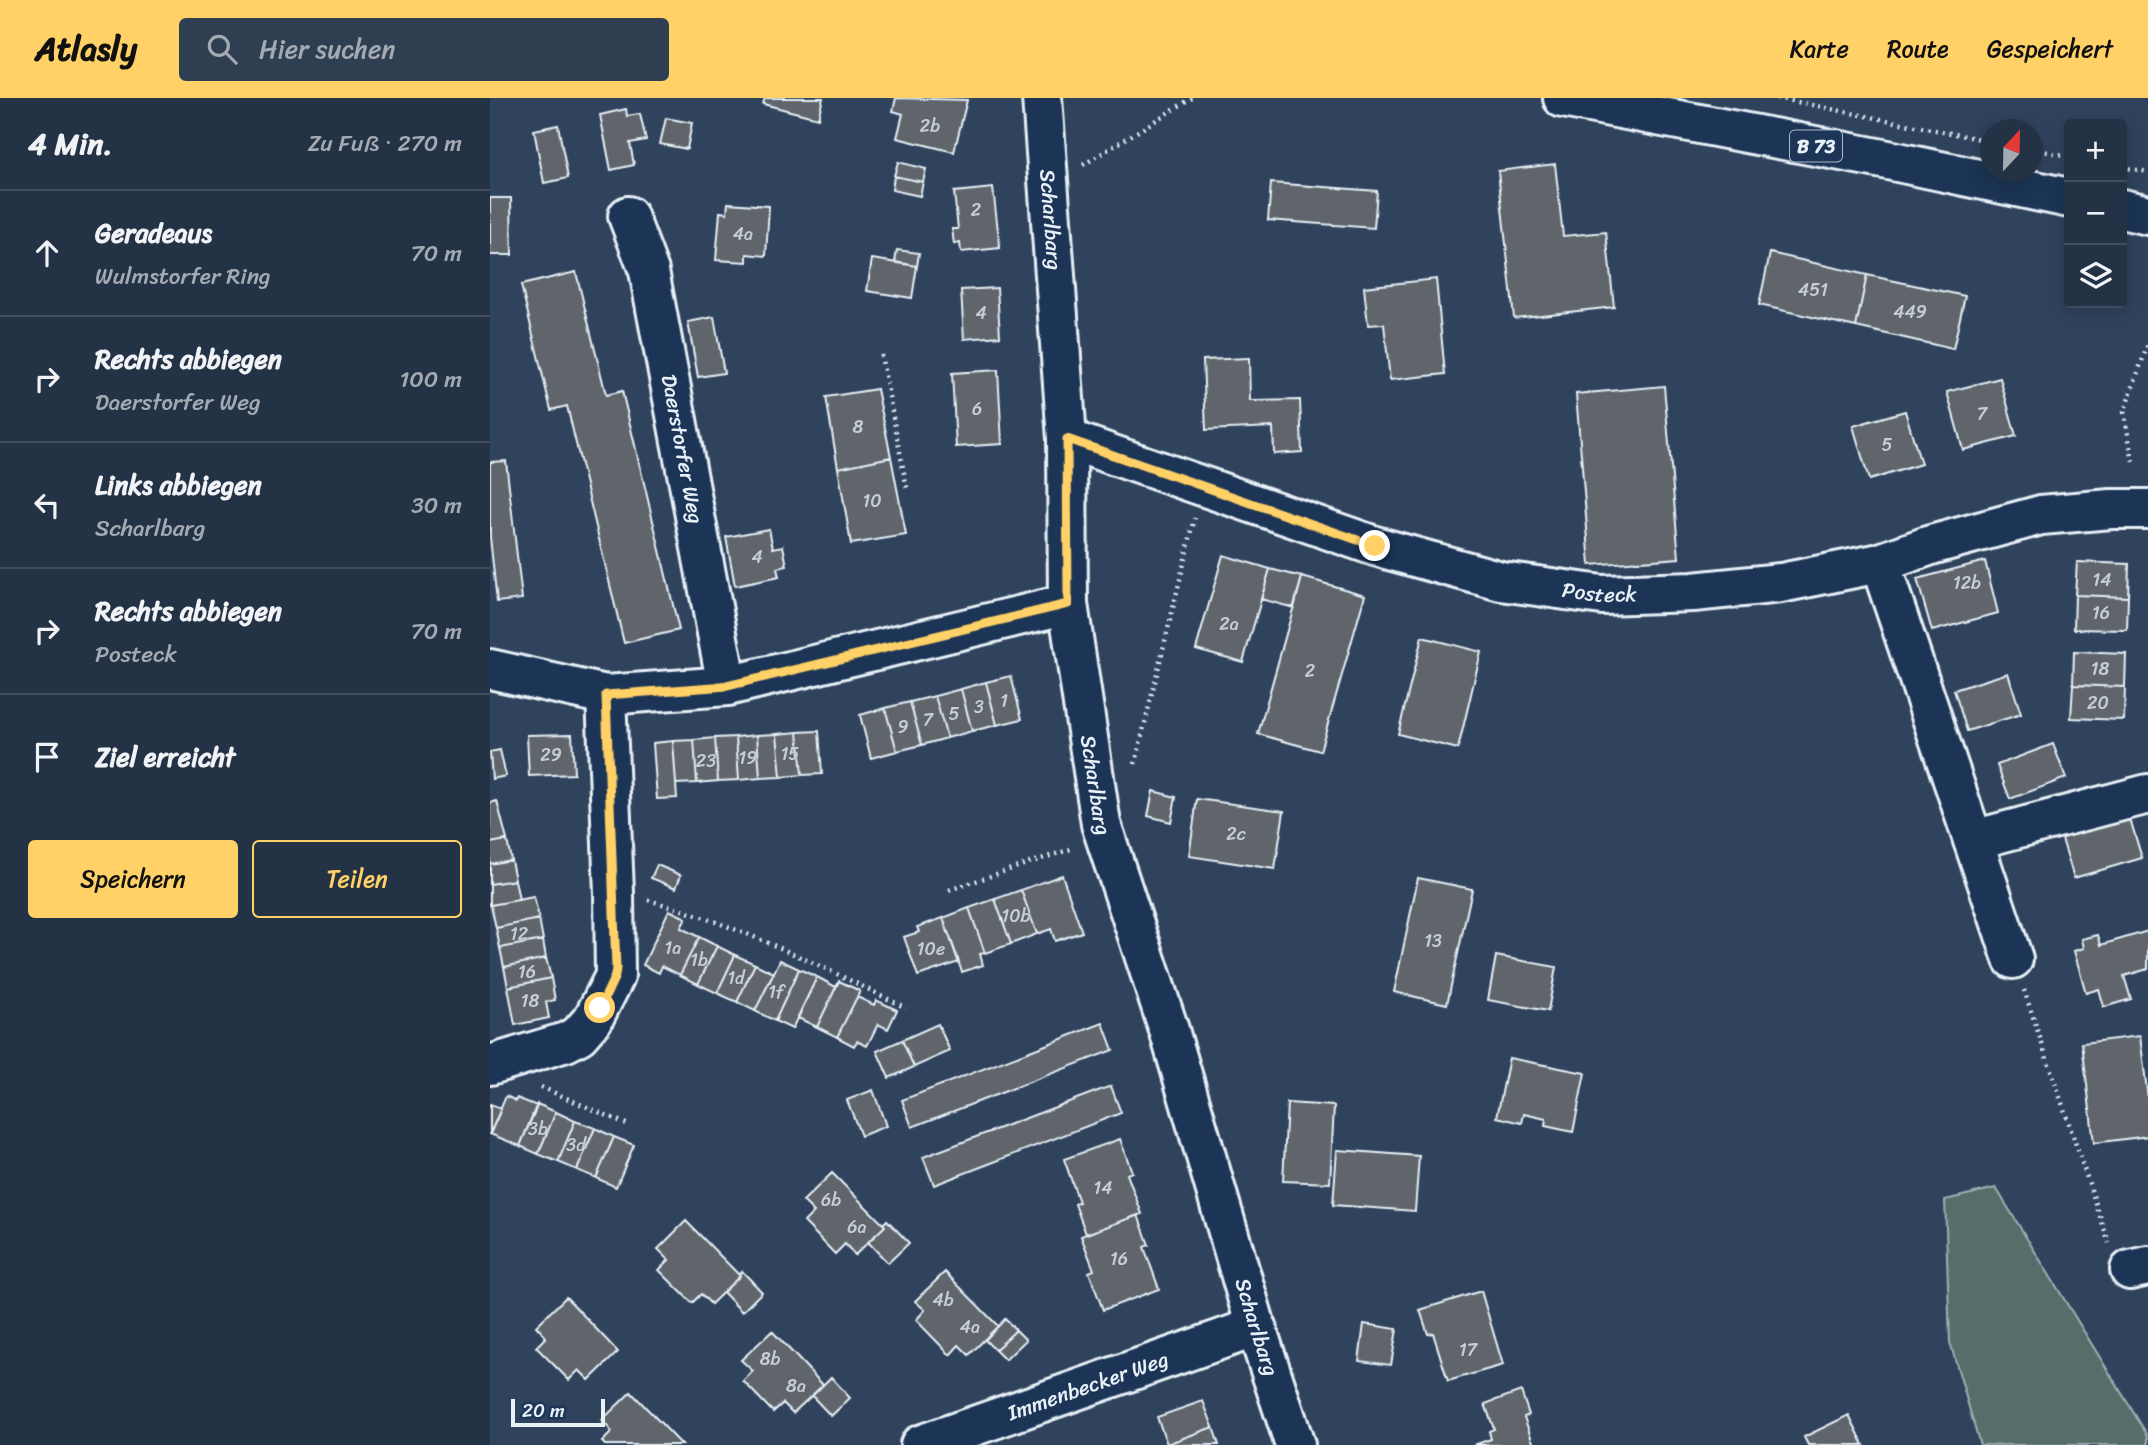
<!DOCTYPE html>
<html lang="de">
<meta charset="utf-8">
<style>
body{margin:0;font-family:Sriracha,sans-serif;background:#303e51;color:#f1f3f6}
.controls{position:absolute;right:21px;top:21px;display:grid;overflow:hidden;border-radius:7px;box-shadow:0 4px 18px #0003}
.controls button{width:63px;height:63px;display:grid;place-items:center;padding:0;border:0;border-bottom:2px solid #414d5f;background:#243246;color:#f1f3f6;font:35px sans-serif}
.compass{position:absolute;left:1490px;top:21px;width:63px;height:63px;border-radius:50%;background:#243246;box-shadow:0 4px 18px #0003;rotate:22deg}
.scale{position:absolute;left:21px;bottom:18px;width:94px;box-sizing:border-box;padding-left:7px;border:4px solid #e8f1f8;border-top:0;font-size:19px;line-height:24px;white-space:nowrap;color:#e8f1f8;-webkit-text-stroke:5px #1d3557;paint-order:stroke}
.stop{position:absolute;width:21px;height:21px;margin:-16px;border:5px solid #ffd166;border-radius:50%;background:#fff}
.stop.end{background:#ffd166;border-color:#fff;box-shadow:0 2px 7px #0008}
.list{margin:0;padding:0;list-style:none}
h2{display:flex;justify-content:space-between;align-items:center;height:91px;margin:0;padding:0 28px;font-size:30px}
h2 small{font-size:23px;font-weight:400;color:#a3aab3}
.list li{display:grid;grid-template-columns:46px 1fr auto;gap:21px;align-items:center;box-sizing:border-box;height:126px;padding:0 28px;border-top:2px solid #414d5f}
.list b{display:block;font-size:26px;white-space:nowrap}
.list p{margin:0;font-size:23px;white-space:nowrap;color:#a3aab3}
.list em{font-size:23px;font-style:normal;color:#a3aab3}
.actions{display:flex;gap:14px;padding:21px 28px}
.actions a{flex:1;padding:16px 0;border:2px solid #ffd166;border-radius:7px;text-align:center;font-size:24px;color:#ffd166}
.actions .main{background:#ffd166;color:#111}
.icon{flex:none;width:38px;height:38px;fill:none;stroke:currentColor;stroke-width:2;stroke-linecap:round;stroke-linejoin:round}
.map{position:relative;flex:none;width:1658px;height:1347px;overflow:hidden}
header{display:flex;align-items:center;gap:42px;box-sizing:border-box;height:98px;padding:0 35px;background:#ffd166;color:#111}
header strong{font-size:33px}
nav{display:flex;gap:38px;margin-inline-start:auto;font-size:24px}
.search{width:490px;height:63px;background:#303e51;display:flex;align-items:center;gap:18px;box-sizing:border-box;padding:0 24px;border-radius:7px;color:#a3aab3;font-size:26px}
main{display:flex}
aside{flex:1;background:#243246}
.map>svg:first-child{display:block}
.green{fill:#546e6b;stroke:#9eb0b2;stroke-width:2}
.building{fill:#5e656a;stroke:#e8f1f8;stroke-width:2}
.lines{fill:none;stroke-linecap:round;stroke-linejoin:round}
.minor-casing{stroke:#e8f1f8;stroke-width:44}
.major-casing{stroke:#e8f1f8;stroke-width:44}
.path{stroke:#e8f1f8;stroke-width:4.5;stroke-dasharray:2 5;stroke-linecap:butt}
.minor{stroke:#1d3557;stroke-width:38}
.major{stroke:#1d3557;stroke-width:38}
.route{stroke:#ffd166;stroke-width:9}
.labels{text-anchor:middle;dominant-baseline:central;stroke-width:5;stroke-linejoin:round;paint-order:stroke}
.number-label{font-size:18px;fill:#c6ced4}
.shield{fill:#1d3557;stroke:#abb9c8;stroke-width:2}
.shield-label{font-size:19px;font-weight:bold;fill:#e8f1f8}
.street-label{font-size:21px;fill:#e8f1f8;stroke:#1d3557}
</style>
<header>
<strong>Atlasly</strong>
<div class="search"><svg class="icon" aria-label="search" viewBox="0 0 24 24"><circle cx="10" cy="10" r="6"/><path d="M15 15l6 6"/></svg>Hier suchen</div>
<nav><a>Karte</a><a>Route</a><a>Gespeichert</a></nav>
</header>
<main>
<aside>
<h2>4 Min.<small>Zu Fuß · 270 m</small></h2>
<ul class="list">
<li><svg class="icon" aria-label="ahead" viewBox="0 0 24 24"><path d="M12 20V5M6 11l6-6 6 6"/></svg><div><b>Geradeaus</b><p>Wulmstorfer Ring</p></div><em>70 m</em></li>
<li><svg class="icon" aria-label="right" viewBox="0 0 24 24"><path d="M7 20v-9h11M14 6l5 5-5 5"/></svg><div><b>Rechts abbiegen</b><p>Daerstorfer Weg</p></div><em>100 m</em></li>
<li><svg class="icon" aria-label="left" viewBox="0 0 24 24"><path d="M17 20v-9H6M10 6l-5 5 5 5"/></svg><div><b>Links abbiegen</b><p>Scharlbarg</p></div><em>30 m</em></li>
<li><svg class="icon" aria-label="right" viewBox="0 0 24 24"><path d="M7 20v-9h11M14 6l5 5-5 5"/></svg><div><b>Rechts abbiegen</b><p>Posteck</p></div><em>70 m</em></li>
<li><svg class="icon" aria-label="arrive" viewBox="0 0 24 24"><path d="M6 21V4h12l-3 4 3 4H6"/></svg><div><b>Ziel erreicht</b></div></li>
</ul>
<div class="actions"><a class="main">Speichern</a><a>Teilen</a></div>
</aside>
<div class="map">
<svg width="1658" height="1347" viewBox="0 0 1658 1347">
<rect width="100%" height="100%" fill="#30435d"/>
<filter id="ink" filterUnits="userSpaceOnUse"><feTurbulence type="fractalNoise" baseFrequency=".0143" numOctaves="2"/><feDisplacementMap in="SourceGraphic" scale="14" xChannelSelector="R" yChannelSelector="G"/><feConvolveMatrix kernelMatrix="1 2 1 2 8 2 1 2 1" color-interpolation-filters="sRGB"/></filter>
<g filter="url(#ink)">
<path class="green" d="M1506,1090L1658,1338V1347H1490L1460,1244L1455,1102Z"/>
<path class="building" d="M275,0H333L328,20L273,6Z
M406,0L477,2L464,54L407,40L413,16L403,13Z
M136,11L137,18L150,16L156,42L140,45L144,67L121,72L110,17Z
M176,20L202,25L197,51L170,46Z
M68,27L78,80L54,85L44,32Z
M408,64L436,71L433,84L404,78Z
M1065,66L1073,138L1116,134L1124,209L1024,220L1008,73Z
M404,78L433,84L430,98L402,92Z
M781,85L887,93L884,130L778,122Z
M503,90L510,150L471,154L470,145L464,146L462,131H468L464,94Z
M0,100H21L22,157H0Z
M238,105L279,108L276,158L257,156V164L226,162L230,114L237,115Z
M407,152L429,155L427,168L405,164Z
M1280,155L1377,177L1366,229L1269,207Z
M382,161L427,168L422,200L377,193Z
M86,174L116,297L132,293L189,532L134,545L77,308L61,312L31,187Z
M1377,177L1475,198L1463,251L1366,229Z
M946,181L955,276L900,282L894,226L878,227L874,189Z
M507,190L510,238L474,241L471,192Z
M224,219L234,275L208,279L198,224Z
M759,260L760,303L810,302L812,354L784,356L783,329L716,332L713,262Z
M508,272L512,346L466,349L462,275Z
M1510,280L1526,338L1473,352L1457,294Z
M1174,288L1189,460L1100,467L1086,296Z
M387,291L401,359L348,370L336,299Z
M1415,313L1431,366L1379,382L1363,328Z
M401,359L416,437L361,446L348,370Z
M16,363L32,501L7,504L0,439V364Z
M279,431L283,450L293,448L297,468L287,470L289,479L245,488L236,439Z
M733,457L780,471L753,564L706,551Z
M1495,463L1508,515L1442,533L1427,481Z
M1587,464L1639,466L1638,499L1585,497Z
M780,471L812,479L804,510L771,501Z
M812,479L875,497L830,653L768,636Z
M1585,497L1638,499L1637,532L1584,531Z
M932,539L991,554L968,651L908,636Z
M1584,554L1636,556L1635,589L1583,587Z
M1518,575L1531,616L1477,633L1464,592Z
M521,578L532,621L507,627L496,584Z
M496,584L507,627L482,633L471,591Z
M1583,587L1635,589L1634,622L1581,620Z
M471,591L482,633L457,640L445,598Z
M445,598L457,640L432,647L420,604Z
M420,604L432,647L407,653L395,610Z
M395,610L407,653L381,660L370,617Z
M329,633L332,676L312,677L308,634Z
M308,634L312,677L291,679L287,636Z
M82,636L84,676L39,678L37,637Z
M287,636L291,679L270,680L267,637Z
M267,637L270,680L249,682L246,639Z
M246,639L249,682L228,683L225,640Z
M225,640L228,683L207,685L204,642Z
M204,642L207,685L186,686L183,643Z
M183,643L187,700L167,701L163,645Z
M1563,646L1576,680L1520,701L1507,667Z
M10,652L16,678L2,681L0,654Z
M663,693L686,699L681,724L658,718Z
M707,701L794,713L785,771L699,758Z
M7,703L17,742L0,745V705Z
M1637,711L1652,760L1584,780L1569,731Z
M17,742L21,762L0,766V745Z
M21,762L25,782L0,786V766Z
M167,767L191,777L186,790L161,780Z
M572,777L592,834L565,843L561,831L547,836L531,792Z
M928,780L982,791L957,906L904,894Z
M25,782L29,802L0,807V786Z
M531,792L547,836L521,846L505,801Z
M44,799L49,821L6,830L1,807Z
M505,801L521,846L495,855L479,810Z
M479,810L495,855L490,856L493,867L472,874L453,820Z
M179,812L196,820L191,830L209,839L190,877L172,868L169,875L153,867Z
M453,820L469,864L428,878L414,839L429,834L427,829Z
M49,821L53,842L10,850L6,830Z
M1658,833V871L1634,878L1641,901L1614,909L1609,891L1596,895L1584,853L1594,850L1592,841L1608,837L1611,847Z
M209,839L227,848L208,886L190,877Z
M53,842L56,860L14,869L10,850Z
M227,848L245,857L227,895L208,886Z
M245,857L265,866L247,904L227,895Z
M1006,858L1066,869L1058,913L998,902Z
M56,860L61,880L18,889L14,869Z
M290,862L309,871L285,923L265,913Z
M265,866L284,875L265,913L247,904Z
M309,871L327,879L302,931L285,923Z
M327,879L346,889L327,929L308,920Z
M61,880L65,902L56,904L59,920L25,927L18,889Z
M349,883L370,893L347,939L327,929Z
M367,899L384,907L386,902L407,912L398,931L388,926L377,948L367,943L364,948L347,939Z
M613,925L623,952L422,1029L412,1002Z
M448,926L460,953L424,969L412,942Z
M1650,938L1658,1001V1038L1604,1045L1592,945Z
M412,942L424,969L399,980L387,953Z
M1019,960L1095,975L1083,1034L1055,1028L1056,1021L1034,1016L1032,1025L1007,1019Z
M621,988L631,1015L444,1087L433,1059Z
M383,992L396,1028L371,1038L357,1002Z
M16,998L26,1003L27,1000L47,1008L30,1048L0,1036Z
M797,1005L844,1008L840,1085L793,1083Z
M47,1006L66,1014L48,1056L30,1048Z
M0,1007L11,1011L0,1036Z
M66,1014L85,1023L68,1064L48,1056Z
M85,1023L105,1030L87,1072L68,1064Z
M105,1030L124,1039L106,1080L87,1072Z
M124,1039L144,1047L126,1089L106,1080Z
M630,1041L642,1074L637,1076L652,1116L596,1136L585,1106L589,1104L574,1061Z
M847,1052L929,1058L925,1113L843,1107Z
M342,1075L395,1128L365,1157L355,1146L345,1156L314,1124L324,1114L313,1103Z
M648,1117L659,1147L654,1149L669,1191L613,1212L599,1174L604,1172L591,1138Z
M397,1122L419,1145L398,1165L378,1144L395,1128L393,1126Z
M196,1123L250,1178L221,1206L211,1196L202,1205L169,1172L179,1162L168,1151Z
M252,1173L272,1194L252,1214L233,1194L250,1178L249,1176Z
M455,1174L508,1228L479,1257L469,1247L460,1257L426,1222L435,1212L425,1203Z
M991,1193L1013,1267L958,1283L943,1235L938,1236L930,1212Z
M76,1199L128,1254L99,1282L89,1272L79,1282L46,1249L56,1239L46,1228Z
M515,1221L526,1232L505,1252L495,1242Z
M874,1226L907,1231L901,1267L869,1263Z
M526,1232L536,1242L515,1262L505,1252Z
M282,1233L333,1287L303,1315L293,1305L283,1314L253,1283L263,1273L251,1262Z
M341,1279L360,1300L341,1318L322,1298Z
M1031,1293L1039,1317L1034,1319L1044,1347H984L1001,1341L999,1333L1004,1331L995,1306Z
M141,1294L192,1347H115L112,1344L122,1334L112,1322Z
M713,1303L723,1329L677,1346L667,1319Z
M1359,1317L1374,1347H1318L1314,1339Z
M723,1329L729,1347H678L677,1346Z"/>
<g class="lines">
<defs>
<g id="minor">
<path id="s1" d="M552,0L577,341L578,506L611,726L679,932L766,1229L805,1347"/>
<path id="s2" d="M138,118L159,173L237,588"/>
<path id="s3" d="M577,341L885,448L1011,483L1112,497L1203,494L1291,485L1390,465L1441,447L1551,417L1621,411H1658"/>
<path d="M1390,465L1523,861"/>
<path d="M0,571L116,597L237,588L578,506"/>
<path d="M1483,742L1658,696"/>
<path d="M0,967L76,944L89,937L103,921L125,878L124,795L116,597"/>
<path d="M1640,1172L1658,1168"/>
<path id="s4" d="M430,1347L766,1229"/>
</g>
<path id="major" d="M1073,0L1393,61L1579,100
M1632,111L1658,117"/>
</defs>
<use href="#minor" class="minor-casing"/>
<use href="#major" class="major-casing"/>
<path class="path" d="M1287,0L1500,43
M1542,51L1579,58
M593,67L702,0
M1632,69L1658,74
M391,257L417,390
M1643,364L1634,314L1658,246
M645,666L705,420
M459,792L584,750
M158,802C248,827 332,868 416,910
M1534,892L1619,1145
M51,989L141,1028"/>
<use href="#minor" class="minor"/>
<use href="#major" class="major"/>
</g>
</g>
<g class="lines" filter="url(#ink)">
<path class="route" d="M110,910L125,878L126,870L116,597L237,588L578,506L577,341L885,448"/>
</g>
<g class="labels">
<g class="number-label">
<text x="440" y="28">2b</text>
<text x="486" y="112">2</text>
<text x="253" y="136">4a</text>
<text x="1323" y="192">451</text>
<text x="1420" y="214">449</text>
<text x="491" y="215">4</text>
<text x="487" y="311">6</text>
<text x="1492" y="316">7</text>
<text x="368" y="329">8</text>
<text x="1397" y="347">5</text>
<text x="382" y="403">10</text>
<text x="267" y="459">4</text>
<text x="1612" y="482">14</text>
<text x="1477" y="485">12b</text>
<text x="1611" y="515">16</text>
<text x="739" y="526">2a</text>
<text x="1610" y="571">18</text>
<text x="820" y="573">2</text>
<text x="514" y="603">1</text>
<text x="1608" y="605">20</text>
<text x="489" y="609">3</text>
<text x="464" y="616">5</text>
<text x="438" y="622">7</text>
<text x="413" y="629">9</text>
<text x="300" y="656">15</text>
<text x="61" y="657">29</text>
<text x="258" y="660">19</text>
<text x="216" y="663">23</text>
<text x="746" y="736">2c</text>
<text x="526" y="818">10b</text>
<text x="29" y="836">12</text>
<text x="943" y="843">13</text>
<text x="183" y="850">1a</text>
<text x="441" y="851">10e</text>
<text x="209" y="862">1b</text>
<text x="37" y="874">16</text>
<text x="246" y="880">1d</text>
<text x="286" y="894">1f</text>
<text x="40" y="903">18</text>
<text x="48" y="1031">3b</text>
<text x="86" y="1047">3d</text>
<text x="613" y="1090">14</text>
<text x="341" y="1102">6b</text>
<text x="367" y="1129">6a</text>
<text x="629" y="1161">16</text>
<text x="453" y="1202">4b</text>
<text x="480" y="1229">4a</text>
<text x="978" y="1252">17</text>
<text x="280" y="1261">8b</text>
<text x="306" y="1288">8a</text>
</g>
<rect class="shield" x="1300" y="32.5" width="52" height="31" rx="5"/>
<g class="shield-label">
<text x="1326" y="48">B 73</text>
</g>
<g class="street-label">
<text stroke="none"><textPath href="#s1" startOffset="122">Scharlbarg</textPath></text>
<text stroke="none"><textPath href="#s2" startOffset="240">Daerstorfer Weg</textPath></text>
<text stroke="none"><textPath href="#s3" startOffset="556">Posteck</textPath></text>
<text stroke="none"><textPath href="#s1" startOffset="690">Scharlbarg</textPath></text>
<text stroke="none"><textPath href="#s1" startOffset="1256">Scharlbarg</textPath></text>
<text stroke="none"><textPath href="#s4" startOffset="178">Immenbecker Weg</textPath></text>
</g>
</g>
</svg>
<div class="controls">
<button>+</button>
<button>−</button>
<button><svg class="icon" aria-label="layers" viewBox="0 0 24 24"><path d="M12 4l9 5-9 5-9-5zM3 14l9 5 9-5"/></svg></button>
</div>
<svg class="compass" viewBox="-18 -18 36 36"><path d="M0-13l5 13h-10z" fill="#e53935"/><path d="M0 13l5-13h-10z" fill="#a3aab3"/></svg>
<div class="scale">20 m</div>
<div class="stop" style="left:110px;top:910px"></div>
<div class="stop end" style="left:885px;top:448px"></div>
</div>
</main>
